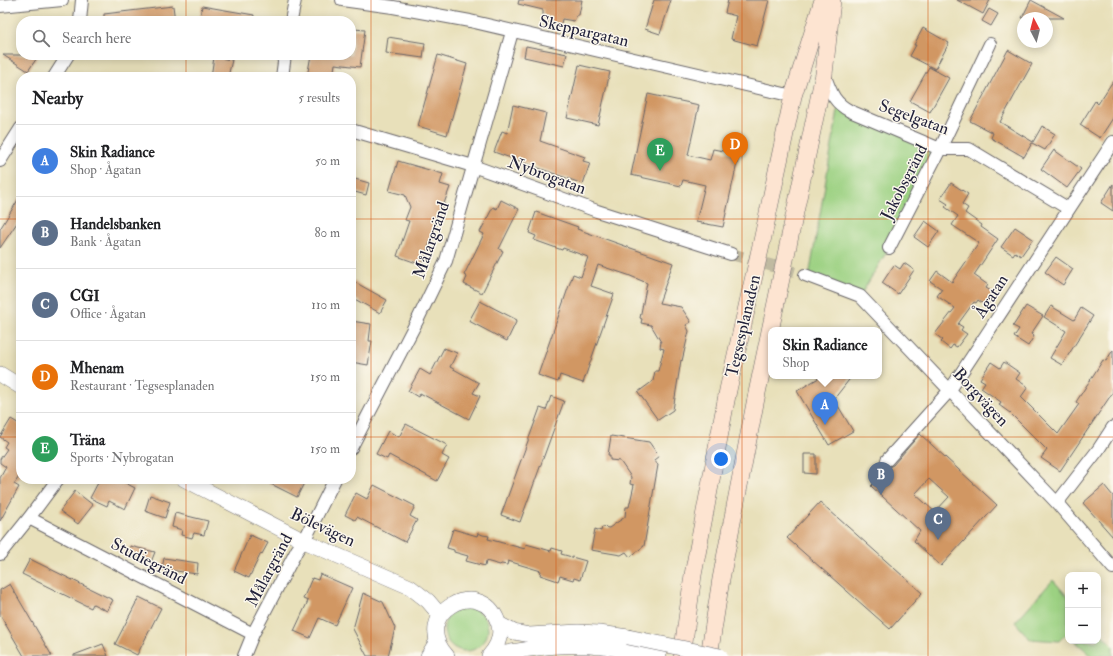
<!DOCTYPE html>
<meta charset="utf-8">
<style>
body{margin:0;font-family:"IM FELL Double Pica",serif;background:#f2f2f2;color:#202124}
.controls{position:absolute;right:12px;bottom:12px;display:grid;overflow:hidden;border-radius:8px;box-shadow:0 2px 10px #0003}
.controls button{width:36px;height:36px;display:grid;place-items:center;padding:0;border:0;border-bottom:1px solid #e0e0e0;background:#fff;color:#202124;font:20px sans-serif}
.compass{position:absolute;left:1017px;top:12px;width:36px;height:36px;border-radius:50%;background:#fff;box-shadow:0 2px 10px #0003;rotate:353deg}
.you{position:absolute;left:721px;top:459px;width:14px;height:14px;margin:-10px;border:3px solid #fff;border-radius:50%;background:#1a73e8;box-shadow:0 0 0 6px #1a73e833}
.badge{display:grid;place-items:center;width:26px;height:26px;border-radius:50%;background:#d1495b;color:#fff;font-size:13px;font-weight:700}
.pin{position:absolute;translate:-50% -33px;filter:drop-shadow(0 1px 2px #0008)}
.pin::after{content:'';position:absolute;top:21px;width:14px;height:12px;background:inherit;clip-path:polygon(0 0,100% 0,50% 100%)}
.popup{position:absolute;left:768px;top:327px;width:114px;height:52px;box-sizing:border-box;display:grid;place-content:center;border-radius:8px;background:#fff;filter:drop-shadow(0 1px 3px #0005);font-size:13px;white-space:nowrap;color:#757577}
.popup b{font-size:15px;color:#202124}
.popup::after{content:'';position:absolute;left:50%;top:100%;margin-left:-8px;border:8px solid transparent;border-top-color:#fff}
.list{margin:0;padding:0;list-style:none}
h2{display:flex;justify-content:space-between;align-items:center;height:52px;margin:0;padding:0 16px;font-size:17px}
h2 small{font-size:13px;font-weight:400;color:#757577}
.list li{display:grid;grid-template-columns:26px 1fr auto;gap:12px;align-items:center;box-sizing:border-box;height:72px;padding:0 16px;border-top:1px solid #e0e0e0}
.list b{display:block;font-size:15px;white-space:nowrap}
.list p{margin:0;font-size:13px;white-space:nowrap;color:#757577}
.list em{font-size:13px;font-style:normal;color:#757577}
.icon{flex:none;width:22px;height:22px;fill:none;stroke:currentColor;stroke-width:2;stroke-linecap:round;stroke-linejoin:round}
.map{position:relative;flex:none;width:1113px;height:656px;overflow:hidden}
.search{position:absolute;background:#fff;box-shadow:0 2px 10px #0003;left:16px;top:16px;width:340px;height:44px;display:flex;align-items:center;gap:10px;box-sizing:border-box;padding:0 14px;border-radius:16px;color:#757577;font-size:15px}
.panel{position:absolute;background:#fff;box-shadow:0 2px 10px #0003;left:16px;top:72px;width:340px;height:412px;border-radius:16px}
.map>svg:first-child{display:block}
.green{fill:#9cd182;stroke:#5f7a5e}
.building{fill:#d19763;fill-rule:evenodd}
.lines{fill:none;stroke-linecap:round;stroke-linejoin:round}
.minor-tunnel{stroke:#c0baa1;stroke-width:12;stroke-dasharray:12 6;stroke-linecap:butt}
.minor-casing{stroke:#676467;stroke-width:14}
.tertiary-casing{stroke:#676467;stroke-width:16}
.secondary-casing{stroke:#676467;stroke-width:18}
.minor{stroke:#fff;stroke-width:12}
.tertiary{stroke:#fff;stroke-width:15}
.secondary{stroke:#fde4d1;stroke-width:17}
.tertiary-bridge-casing{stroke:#676467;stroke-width:16;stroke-linecap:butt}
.tertiary-bridge{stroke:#fff;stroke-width:15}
.grid{fill:none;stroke:#d45411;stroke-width:1;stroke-opacity:0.55}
.labels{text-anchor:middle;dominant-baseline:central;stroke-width:3;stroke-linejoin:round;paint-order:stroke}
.street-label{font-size:17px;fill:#22223b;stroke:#fbf7ec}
</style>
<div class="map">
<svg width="1113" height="656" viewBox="0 0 1113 656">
<rect width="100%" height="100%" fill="#fbf7ec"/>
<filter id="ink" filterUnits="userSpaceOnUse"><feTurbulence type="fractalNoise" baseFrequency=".025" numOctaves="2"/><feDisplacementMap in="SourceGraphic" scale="8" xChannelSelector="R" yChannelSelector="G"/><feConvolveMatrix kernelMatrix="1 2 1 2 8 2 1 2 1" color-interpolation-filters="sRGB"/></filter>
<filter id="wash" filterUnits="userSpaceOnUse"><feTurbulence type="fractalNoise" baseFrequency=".012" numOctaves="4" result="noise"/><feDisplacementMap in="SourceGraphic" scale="16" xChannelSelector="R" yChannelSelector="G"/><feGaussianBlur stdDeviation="0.9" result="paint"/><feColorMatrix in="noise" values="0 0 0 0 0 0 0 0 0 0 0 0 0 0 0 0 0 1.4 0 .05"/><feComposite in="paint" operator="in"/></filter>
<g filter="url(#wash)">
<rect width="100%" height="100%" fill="#e8e0ba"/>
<path class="green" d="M839,105L940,149L889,248L860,296L809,277Z
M1053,580L1068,597V634L1067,633L1059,641L1030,639L1015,622Z
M444 629a22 22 0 1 1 44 0a22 22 0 1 1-44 0Z
M1098,630L1113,646V656H1092L1075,641H1098Z"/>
<g id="blocks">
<path class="building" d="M519,0H582L579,15H577L574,21L562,19L561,24L548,22L549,17L543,15V10L518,4Z
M654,0H671L660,34L645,29Z
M728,0H769L757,46L731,39L736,16L725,13Z
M957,0H990L983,14Z
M1031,0L1064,18H1022Z
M173,6L175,21H104V14Z
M202,6L254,15L253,21H199Z
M989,9L998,14L991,26L982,21Z
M923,28L949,43L935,69L910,56L916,45H914Z
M354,29L365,30L360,67L335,64L333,77H307L311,55H351Z
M388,37L425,43L423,58L386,53Z
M526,46L567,54L564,66L524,57Z
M1008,50L1032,64L1000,122L1033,142L1042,126L1055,134L1045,150L1032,143L1024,157L991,138L993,133L970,121Z
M3,55H39L28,71Z
M438,55L467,64L447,135L418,126Z
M214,57L232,60L228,77H211Z
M579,65L610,72L598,125L567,118Z
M929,67L949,78L930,112L910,101Z
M1113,81V118L1100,138L1080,125L1095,101L1098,104Z
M648,94L699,105L688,155L710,160L713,149L739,154L723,227L696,222L705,185L683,180L681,186L631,175Z
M513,105L546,113L540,141L585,157L583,161L590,163L583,184L494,152L502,131L507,133Z
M1054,150L1081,169L1067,188L1041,169Z
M398,161L443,174L440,184L450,187L422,265L397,256L409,221L405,220L410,207L405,195L389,191Z
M355,179L369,183L366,195L351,191Z
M951,183L968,194L962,204L968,208L965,213L982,225L981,227L998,239L974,275L988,285L986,288L996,294L987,307L978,300L976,303L974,302L958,324L963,327L961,330L967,334L957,347L953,345L950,349L941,342L943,340L935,334L955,308L937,296L942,289L930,281L937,271L952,282L979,243L952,225L958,216L945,207L948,204L940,199Z
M1113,184V211L1101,203Z
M21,195V217L0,248V229Z
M501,200L519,209L499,249L503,251L482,293L464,284L467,277L464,275L484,234L480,232L493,207L497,209Z
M536,212L578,227L577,229L673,263L659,303L681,307L691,322L686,325L689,331L682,361L681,360L673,410L658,420L638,392L653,381L655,371H658L664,349L660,348L661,342L651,325L641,323L642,319L640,318L647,283L628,275L598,265L591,286L614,294L583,383L560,375L558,382L538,375L573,274L581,277L588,257L563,248L562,250L534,240L536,236L529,233Z
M925,221L939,231L928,247L914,237Z
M1015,227L1033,239L1021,256L1015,252L1013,255L1001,247Z
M1056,257L1073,269L1063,285L1045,272Z
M904,263L914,270L898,294L882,283L894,265L900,269Z
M351,280L387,300L380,313L351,297Z
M480,301L517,320L507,341L469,321Z
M1026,306L1043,316L1031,334L1034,336L1028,346L1014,337L1019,329L1013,326Z
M1051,306L1074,320L1081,308L1093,316L1062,365L1050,358L1066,331L1044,317Z
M351,321L371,324L369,341H372L368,365L351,362Z
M444,348L457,353L450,367L479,383L473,393L480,396L469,419L420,393L418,397L408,391L420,369L430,375Z
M1113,350V392L1060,471L1041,458L1047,450L1010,413L999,405L1001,402L981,388L985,382L980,379L991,362L1000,368L1004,362L1020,373L1016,379L1028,387L1021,397L1058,434L1079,404L1076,402L1103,360L1106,361Z
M822,376H852L834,399L853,431L829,445L797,391Z
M551,396L564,401L520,522L501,515L540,408L546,410Z
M11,419L21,425V453L16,460L21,464V474L14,484L19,487L0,521V478L6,467L0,463V459L7,449L4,447L7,442L0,437Z
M406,424L447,445L442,455L449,459L437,481L389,455L387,459L376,454L388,431L399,437Z
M920,434L997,505L941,566L914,541L920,531L871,486L889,467L893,465ZM929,479L949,497L935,512L915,494Z
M611,436L649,442L659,456L654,460L658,465L644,546L630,557L626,552L621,555L591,550L595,529L601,531L602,527L609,528L625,517L626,507H629L634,485L630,484L631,477L620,461L610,460V455H608Z
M804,454H816V474L804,473Z
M100,479H118L135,488L125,509L109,501L107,506L90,498Z
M261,479H306L297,497Z
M374,485L415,506L410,516L417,520L405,542L357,517L355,520L345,515L356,493L367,499Z
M1104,485L1113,496V537L1083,503Z
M75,491L93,505L78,524L60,511Z
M150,495L170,502L165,518L145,511Z
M820,502L922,593L890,629L787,538Z
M175,513L208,521L204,535L194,533L192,538L181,535L182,530L172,527Z
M453,529L477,536L478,533L483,535L489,536L488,539L525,549L526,544L551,551L552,548L562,551L561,554L586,561L580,580L574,578L573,580L560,576L558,581L540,575L541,571L508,561L507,565L501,564L500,565L486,561L485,566L466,561L468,556L454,552V550L447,548Z
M250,535L268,543L262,554L261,553L249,578L234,571Z
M130,546L155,552L151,562L127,556Z
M164,558L198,563L197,574L162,569Z
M30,559L113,600L107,611L93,604L91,608L22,574Z
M320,574L352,588L335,625L319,618L310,638L294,631L308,601L303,599L312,578L318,580Z
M10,584L52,656H24L0,615V590Z
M363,593L383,602L395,628L388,656H367L353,629Z
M139,597L161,608L137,655L115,644Z
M103,644L108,656H74V655Z"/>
</g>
</g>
<g filter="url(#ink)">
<use href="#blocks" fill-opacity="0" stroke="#676467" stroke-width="1"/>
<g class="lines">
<path class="minor-tunnel" d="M731,254L805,275"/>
<defs>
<path id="minor" d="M342,0L393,7L470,21L793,96
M0,6L62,0
M80,21L82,0
M291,21L295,0
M824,74C831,92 833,102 850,111L940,149H969L1069,209
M54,77L68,55
M282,77L285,55
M351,130L473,166L597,211L731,254
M0,161L21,128
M889,248L940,149L990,44
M805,275L860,296L1057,503L1113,568
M351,448L418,319L446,261L512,32
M887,460L950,390L1113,142
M1057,503L1098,450L1113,427
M29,518L253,634
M0,554L29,518L58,479
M244,656L253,634L297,550L304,541L335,479"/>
<path id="tertiary" d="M0,374L21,387
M184,479L304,541L410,587L428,601L440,615
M499,624L514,632L530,635L578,632L599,633L628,637
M428,656L437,641
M447,656C408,614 481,574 498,622C503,635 497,647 489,656
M489,656C512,652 535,647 559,646C593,644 626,649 659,656"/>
<path id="secondary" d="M682,656L693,575L728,390L762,241L793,96L823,0
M709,656L721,579L757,393L824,74L832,0"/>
</defs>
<use href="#minor" class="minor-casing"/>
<use href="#tertiary" class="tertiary-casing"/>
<use href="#secondary" class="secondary-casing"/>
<use href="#minor" class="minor"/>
<use href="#tertiary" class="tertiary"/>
<use href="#secondary" class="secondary"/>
<defs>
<path id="tertiary-bridge" d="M628,637L720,656"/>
</defs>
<use href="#tertiary-bridge" class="tertiary-bridge-casing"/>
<use href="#tertiary-bridge" class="tertiary-bridge"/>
</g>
</g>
<path class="grid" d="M186,0V21M371,0V656M556,0V656M742,0V656M928,0V656M186,55V77M0,219H21M351,219H1113M0,437H21M351,437H1113M186,479V656"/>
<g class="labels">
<g class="street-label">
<text transform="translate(584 31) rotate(13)">Skeppargatan</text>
<text transform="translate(914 117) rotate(20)">Segelgatan</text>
<text transform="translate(547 175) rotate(20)">Nybrogatan</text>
<text transform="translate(904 182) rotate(-63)">Jakobsgränd</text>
<text transform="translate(431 240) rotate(-71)">Målargränd</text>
<text transform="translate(991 296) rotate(-57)">Ågatan</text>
<text transform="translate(743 326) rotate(-77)">Tegsesplanaden</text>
<text transform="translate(981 397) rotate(47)">Borgvägen</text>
<text transform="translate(323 527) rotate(25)">Bölevägen</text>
<text transform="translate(149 561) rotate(27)">Studiegränd</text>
<text transform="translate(269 570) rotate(-62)">Målargränd</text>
</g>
</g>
</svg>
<div class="controls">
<button>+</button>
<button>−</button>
</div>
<svg class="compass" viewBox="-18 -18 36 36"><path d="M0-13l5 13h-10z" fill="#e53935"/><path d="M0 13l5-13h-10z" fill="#757577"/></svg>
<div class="you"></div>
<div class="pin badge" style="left:825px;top:425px;background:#3f7fe0">A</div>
<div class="popup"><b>Skin Radiance</b>Shop</div>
<div class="pin badge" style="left:881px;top:495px;background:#5c6f8a">B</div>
<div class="pin badge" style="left:938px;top:540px;background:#5c6f8a">C</div>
<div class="pin badge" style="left:735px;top:165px;background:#e8710a">D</div>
<div class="pin badge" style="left:660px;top:171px;background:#2e9e5b">E</div>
<div class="search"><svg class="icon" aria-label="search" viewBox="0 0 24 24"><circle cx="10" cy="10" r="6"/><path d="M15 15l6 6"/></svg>Search here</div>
<section class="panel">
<h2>Nearby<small>5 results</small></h2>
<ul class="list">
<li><span class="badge" style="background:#3f7fe0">A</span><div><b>Skin Radiance</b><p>Shop · Ågatan</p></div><em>50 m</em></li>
<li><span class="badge" style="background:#5c6f8a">B</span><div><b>Handelsbanken</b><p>Bank · Ågatan</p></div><em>80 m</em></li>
<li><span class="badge" style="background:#5c6f8a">C</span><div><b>CGI</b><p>Office · Ågatan</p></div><em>110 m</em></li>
<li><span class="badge" style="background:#e8710a">D</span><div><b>Mhenam</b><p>Restaurant · Tegsesplanaden</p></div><em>150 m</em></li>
<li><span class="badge" style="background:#2e9e5b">E</span><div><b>Träna</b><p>Sports · Nybrogatan</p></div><em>150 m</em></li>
</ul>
</section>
</div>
